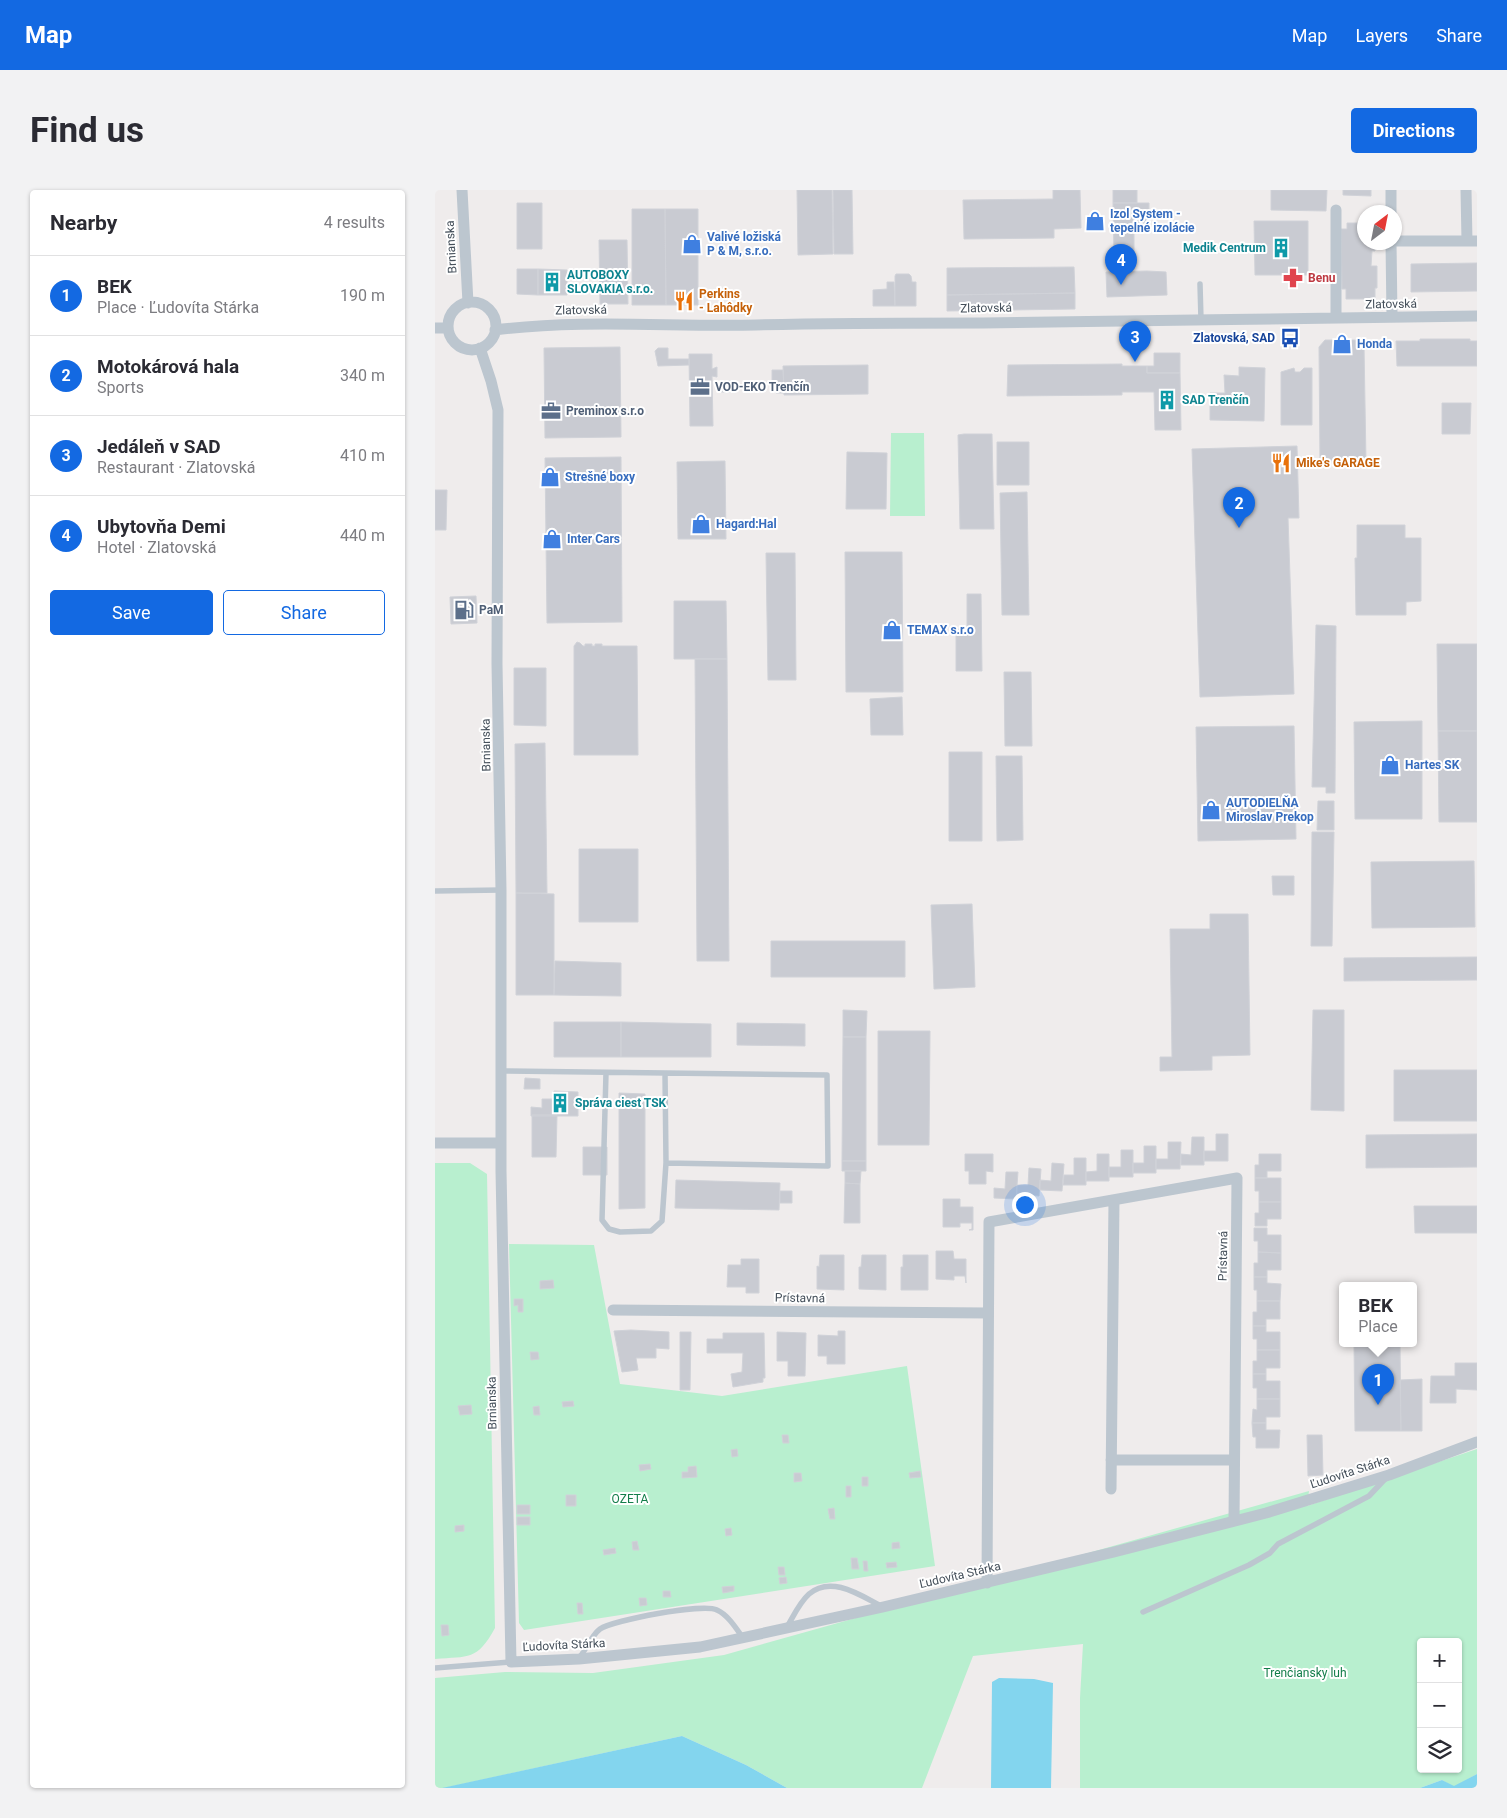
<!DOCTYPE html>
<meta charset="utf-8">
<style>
body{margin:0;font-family:Roboto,sans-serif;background:#f2f2f3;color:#2b2b33}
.controls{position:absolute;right:15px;bottom:15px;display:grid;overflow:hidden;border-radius:5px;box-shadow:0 1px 4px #0004}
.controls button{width:45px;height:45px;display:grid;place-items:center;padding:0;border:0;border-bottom:1px solid #e1e1e2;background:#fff;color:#2b2b33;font:25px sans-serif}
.compass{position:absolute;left:922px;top:15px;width:45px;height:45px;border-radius:50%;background:#fff;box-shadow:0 1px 4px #0004;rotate:32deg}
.you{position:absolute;left:589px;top:1014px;width:18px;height:18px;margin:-12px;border:4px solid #fff;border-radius:50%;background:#1a73e8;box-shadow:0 0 0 8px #1a73e833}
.badge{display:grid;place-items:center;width:32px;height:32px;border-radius:50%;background:#1369e2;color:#fff;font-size:16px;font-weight:700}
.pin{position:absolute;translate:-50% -41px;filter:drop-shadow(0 1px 2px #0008)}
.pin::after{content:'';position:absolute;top:26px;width:18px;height:15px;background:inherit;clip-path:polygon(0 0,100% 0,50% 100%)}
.popup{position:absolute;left:904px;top:1092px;width:78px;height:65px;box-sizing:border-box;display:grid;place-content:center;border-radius:5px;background:#fff;filter:drop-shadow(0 1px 4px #0005);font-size:16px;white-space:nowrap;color:#7c7c81}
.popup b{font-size:19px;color:#2b2b33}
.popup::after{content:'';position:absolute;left:50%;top:100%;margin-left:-10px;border:10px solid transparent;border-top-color:#fff}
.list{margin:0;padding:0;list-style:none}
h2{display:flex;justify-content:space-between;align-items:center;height:65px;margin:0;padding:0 20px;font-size:21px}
h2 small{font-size:16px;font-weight:400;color:#7c7c81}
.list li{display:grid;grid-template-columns:32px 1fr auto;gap:15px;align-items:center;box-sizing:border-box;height:80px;padding:0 20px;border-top:1px solid #e1e1e2}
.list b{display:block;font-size:19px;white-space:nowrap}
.list p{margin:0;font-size:16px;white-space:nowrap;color:#7c7c81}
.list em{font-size:16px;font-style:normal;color:#7c7c81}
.actions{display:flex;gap:10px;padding:15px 20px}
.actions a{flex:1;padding:11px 0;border:1px solid #1369e2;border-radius:5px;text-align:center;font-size:18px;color:#1369e2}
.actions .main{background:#1369e2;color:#fff}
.icon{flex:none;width:28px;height:28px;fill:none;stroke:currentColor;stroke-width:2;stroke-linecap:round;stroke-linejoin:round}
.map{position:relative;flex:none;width:1042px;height:1598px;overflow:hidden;border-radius:5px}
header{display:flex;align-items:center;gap:30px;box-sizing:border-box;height:70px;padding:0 25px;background:#1369e2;color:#fff}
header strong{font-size:24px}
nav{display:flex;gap:28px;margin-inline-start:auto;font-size:18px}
.intro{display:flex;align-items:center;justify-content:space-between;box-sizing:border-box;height:120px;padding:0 30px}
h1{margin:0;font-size:35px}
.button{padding:12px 22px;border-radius:5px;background:#1369e2;color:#fff;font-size:18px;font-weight:700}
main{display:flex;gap:30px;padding:0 30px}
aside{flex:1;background:#fff;border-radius:5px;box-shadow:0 1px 4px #0004}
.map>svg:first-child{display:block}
.green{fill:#b8efcf;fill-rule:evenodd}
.water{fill:#83d5ee}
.building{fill:#c9cbd2;stroke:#d0d2d8}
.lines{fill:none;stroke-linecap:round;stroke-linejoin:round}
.service{stroke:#bcc6cf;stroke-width:5.5}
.minor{stroke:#bcc6cf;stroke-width:11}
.labels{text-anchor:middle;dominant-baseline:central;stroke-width:4;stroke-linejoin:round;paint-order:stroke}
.shop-label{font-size:12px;font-weight:bold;fill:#366cbe;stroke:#fff;text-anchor:start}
.street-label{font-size:12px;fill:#444f5a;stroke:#fff}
.culture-label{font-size:12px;font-weight:bold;fill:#0d838f;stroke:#fff;text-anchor:start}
.health-label{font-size:12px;font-weight:bold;fill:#be3a42;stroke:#fff;text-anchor:start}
.food-label{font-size:12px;font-weight:bold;fill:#c56008;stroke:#fff;text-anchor:start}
.transit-label{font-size:12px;font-weight:bold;fill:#164399;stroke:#fff;text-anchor:end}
.service-label{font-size:12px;font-weight:bold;fill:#4e5e75;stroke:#fff;text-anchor:start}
.park-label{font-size:12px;fill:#137d4a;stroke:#fff}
</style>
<header>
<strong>Map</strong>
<nav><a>Map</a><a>Layers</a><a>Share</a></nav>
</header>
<div class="intro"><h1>Find us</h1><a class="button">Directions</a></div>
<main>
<aside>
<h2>Nearby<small>4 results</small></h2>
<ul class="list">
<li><span class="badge">1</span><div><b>BEK</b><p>Place · Ľudovíta Stárka</p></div><em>190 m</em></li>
<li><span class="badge">2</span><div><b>Motokárová hala</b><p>Sports</p></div><em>340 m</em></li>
<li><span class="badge">3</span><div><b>Jedáleň v SAD</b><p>Restaurant · Zlatovská</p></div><em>410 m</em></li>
<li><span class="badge">4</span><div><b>Ubytovňa Demi</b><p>Hotel · Zlatovská</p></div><em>440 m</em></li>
</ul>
<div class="actions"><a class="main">Save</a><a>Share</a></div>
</aside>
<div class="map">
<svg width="1042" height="1598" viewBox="0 0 1042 1598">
<rect width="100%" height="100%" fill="#efecec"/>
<path class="green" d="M456,243H489L490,326H455Z
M0,973H35L52,984L60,1438C42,1471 34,1466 0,1469Z
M74,1054L159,1055L185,1194L287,1206L472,1176L500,1376L89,1440L84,1433Z
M1042,1259V1584L1019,1597L1007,1590L985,1598H645V1508L648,1454L538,1466L487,1598H352L311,1575L247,1546L9,1598H0V1488L70,1482L158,1483L289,1465L874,1301L872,1316ZM986,1452H1023V1579H986Z"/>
<path class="water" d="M564,1488L599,1489L618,1493L616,1598H556L557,1492Z
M247,1546L311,1575L352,1598H7Z
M1042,1584V1598H985L1007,1590L1019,1596Z"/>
<path class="building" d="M362,0H397L398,64L363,65Z
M398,0H417L418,64H399Z
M618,0H645L646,38L619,39V48L529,49L528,10L618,9Z
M678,0H702V13H678Z
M836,0H892L891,21L836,20Z
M908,0H936V6L908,5Z
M82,13H107V59H82Z
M678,13H714V33L699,34V64H679Z
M197,19H230L231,115H197Z
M230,19H263V115H231Z
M819,31H873V85H820Z
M912,33H929V52H940V61H937L936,76H942V98H940V109H911V99H907L906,39H912Z
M164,50H192L193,114H165Z
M1042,73V101L976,102V74Z
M639,77L640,103L512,105V78Z
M82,79H103V105L82,104Z
M103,79L132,80V105H103Z
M712,81L731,82L732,105L672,107L671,82Z
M461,84H474L476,86L477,92H481V116H460V86Z
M452,92H459L460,116H438V100L452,99Z
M640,103V119L512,121V105Z
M985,149H1035V151H1042V176H962L961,151H985Z
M890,150H923L929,156L931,272L885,273L884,157Z
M185,157L186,247L110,248L109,158Z
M223,158H233V169H254V175L223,176L220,161Z
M719,163H745V183H712V176H719Z
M254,164H277V179L282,177V187L277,186L278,236H255Z
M687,174V176H712V183H745L746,240H720L719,202H687V205L572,206L573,175Z
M433,175V204L349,205L348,176Z
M804,177L830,178L829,231L775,230V203H790L789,185L804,186Z
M859,178L860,182H865L869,178H877V235H846V182Z
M337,180H348L349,203H341V192H337Z
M296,191V202H286V192Z
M1007,213H1036L1035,244H1007Z
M529,244H557L559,339H525L523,245Z
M562,252H594V295H562Z
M862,256L864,328H853L859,504L765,507L757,259Z
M412,262L452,263L451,319H411Z
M186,267L187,432L112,433L110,268Z
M290,271L291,349H243L242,272Z
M0,300H12L11,340H0Z
M592,302L594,425H567L565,303Z
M922,335H970V348H986V411L971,412V425H921L920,368H922Z
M410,362H467L468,502H411Z
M331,363H360L361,490H333Z
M532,404H546L547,481H521V439H532Z
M41,406L42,433L16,434L15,407Z
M239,411H291L292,469H239Z
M881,435L901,436L900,603H891V597H877Z
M142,452L145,453L148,456H150V454H157V456H160V454H167V456H202L203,565H139V456Z
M1002,454H1042V541H1003Z
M260,469H292L294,771H262Z
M79,478H111V536L79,535Z
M569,482H596L597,556H570Z
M467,507L468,545H436L435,509Z
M987,531V629H920L919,532Z
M859,536L861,649L763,651L761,537Z
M1003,541H1042V632H1004Z
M110,553L112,703H81L80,554Z
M514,562H547V651H514Z
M561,566H587L588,650L562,651Z
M883,611H899V640H882Z
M877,642H899L897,756H876Z
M144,659H203V732H144Z
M1039,671L1040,737L937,738L936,672Z
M837,686H859V705H838Z
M81,703L119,704V805H81Z
M537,714L540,797L499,799L496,715Z
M775,724H813L815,865L777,866V880L725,881V867H737L735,739H775Z
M336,751H470V787H336Z
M1042,767V790L909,791V768Z
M120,771L186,773V806L119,805Z
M408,820L432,821L431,847H408Z
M878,820H909V921L876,920Z
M119,832H186V867H119Z
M186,832L276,834V867H186Z
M302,833L370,834V856L302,855Z
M443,841H495L494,955H443Z
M408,847H431V971H407Z
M959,880H1042V931H959Z
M90,888L105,889V899H89Z
M119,901L143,902V926H96V917L107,918V909H118Z
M184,903L210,904V1018L184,1019Z
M97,925H122L121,967H97Z
M781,944H793V971H769V961H781Z
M1042,944V977L931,978V945Z
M757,947H769V975H746V964L756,965Z
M733,952H746L745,979H721V969H733Z
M709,956H721V983H698V973H709Z
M148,957H172V985H148Z
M686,960H698V987H674V977H686Z
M530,964H558V982L551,981V994H534V981H530Z
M662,964H674V991H651V982L662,981Z
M824,964H846V981H832V988H820V975H824Z
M639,968H651V995H628L629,985H639Z
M407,971H431V981H407Z
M617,973L629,974L627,1001L605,1000V990L616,991Z
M594,978L606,979L604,1006L582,1004V995H593Z
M410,981H426L425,994L410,993Z
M571,982H583L581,1009L559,1008V998L570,999Z
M820,988H846V1012H824V1001H820Z
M241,990L345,993L344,1020L240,1018Z
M410,993L425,994V1033H409Z
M345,1001H357V1013H345Z
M508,1009H525V1017H538V1040H534L537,1039V1033H525V1037H508Z
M824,1012H846V1029H832V1036H820V1023H824Z
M979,1016H1042V1043H980Z
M819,1038H832V1045H846V1063L823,1062V1051H819Z
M501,1061H518L519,1069H531V1093L530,1086H519V1090L501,1089Z
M823,1062L846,1063V1080H832V1087H819V1073H823Z
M385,1065H409V1100L382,1099V1076L384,1077Z
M427,1065H451V1100L424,1099V1077H426Z
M468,1065H493V1100H466V1077H468Z
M306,1069H324V1103H311V1097H292L293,1075H306Z
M819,1087H832V1093L846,1094L845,1111H822V1100H819Z
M118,1090L119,1098L105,1099V1091Z
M79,1109H88V1122H83V1115L79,1116Z
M822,1111H845V1129H831V1136H818V1122H822Z
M818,1136H831V1142H845V1160H822V1149H818Z
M196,1140L234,1142V1159L221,1158V1168H201L203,1180L187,1182L179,1141Z
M403,1141H410V1174H392V1166H383V1145L403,1146Z
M245,1142H256L255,1200H245Z
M342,1142L371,1143L370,1186H353V1171H342Z
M288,1143H329L330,1188H328V1192L298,1197L296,1184L307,1182L308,1163H272V1149H288Z
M919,1154H965L966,1241H920Z
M822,1160H845V1178H831V1184H818V1171H822Z
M95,1162H103L104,1169L96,1170Z
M1020,1173H1042V1200L1021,1199V1213H995L996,1186H1020Z
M818,1184H831V1191H845V1209H822V1198H818Z
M987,1189V1241H966L965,1190Z
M822,1209H845V1227H831V1233H817L818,1219L822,1220Z
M138,1211L139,1216L128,1217L127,1212Z
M36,1215L37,1224L25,1225L23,1216Z
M104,1216L105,1225H99L98,1217Z
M817,1233H831V1240H845L844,1258H821V1247H818Z
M347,1245H353L354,1253H348Z
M872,1245H887L888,1285L873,1286Z
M302,1259L303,1266L297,1267L296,1260Z
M215,1274L216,1279L205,1281L204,1275Z
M261,1276L262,1287L247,1288V1282H253V1277Z
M485,1281L486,1287L475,1288L474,1283Z
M359,1283H366L367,1291L359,1292Z
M427,1287H433V1296H427Z
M411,1296H416V1307H411Z
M131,1305H141V1316H131Z
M82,1315H95V1324H82Z
M399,1318L400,1329H395L393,1319Z
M82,1327H95V1335H82Z
M29,1335V1341L20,1342V1336Z
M296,1338L297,1345L291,1346L290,1339Z
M202,1351L204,1360H198L197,1352Z
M464,1352L465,1358L457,1359V1353Z
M180,1358L181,1363L169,1365L168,1360Z
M416,1368H422L424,1379H417Z
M428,1371H432L433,1381H429Z
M461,1372L462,1377L452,1378L451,1373Z
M343,1377H349L350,1385H344Z
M351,1387L352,1393L345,1394L344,1388Z
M299,1396V1401L288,1403L287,1397Z
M228,1401H235L236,1407H228Z
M204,1408H211L212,1415L205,1416Z
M142,1413H147L148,1424H143Z
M6,1435H13L14,1445L7,1446Z"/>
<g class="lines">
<path class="service" d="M765,94L766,130
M0,701L66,700
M66,881L392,885L393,976L231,973L230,883
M171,883L167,1030L174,1039L185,1042L216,1041L227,1031L231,973
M708,1422L814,1375L835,1363L843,1354L934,1306L951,1288
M352,1437C358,1427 364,1413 374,1404C396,1385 425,1405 446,1416
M145,1467C151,1459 157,1445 165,1439C178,1430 268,1413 282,1420C293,1425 301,1438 308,1448
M0,1478L76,1472"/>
<path class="minor" d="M27,0L33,113
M956,0V22
M1031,0L1032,51
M959,51H1042
M956,52L957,127
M13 136a24 24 0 1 1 48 0a24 24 0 1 1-48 0Z
M901,128V20
M0,138H13
M60,140C148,129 234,137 321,135C397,133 473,133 548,133C713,131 877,128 1042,126
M45,158L56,191L63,220L62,474L66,700V981L76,1472L144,1469L265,1457L448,1417L679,1362L831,1323L954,1285L1042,1252
M0,953H66
M178,1120L553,1123
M676,1270H799
M676,1299L679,1010
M552,1393L554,1032L802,988L799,1331"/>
</g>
<defs>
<symbol id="shop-bare" viewBox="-9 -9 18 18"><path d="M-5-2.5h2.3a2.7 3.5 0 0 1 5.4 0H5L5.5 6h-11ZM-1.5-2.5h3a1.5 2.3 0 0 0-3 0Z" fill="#3f7fe0" stroke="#fff" stroke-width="2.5" paint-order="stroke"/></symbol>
<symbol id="building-bare" viewBox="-9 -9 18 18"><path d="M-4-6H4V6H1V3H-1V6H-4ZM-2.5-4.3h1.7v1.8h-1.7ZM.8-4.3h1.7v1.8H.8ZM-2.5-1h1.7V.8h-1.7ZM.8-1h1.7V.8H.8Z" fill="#0f9aa8" stroke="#fff" stroke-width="2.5" paint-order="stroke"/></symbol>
<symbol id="pharmacy-bare" viewBox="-9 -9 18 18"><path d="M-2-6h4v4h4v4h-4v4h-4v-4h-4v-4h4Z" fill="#e0444e" stroke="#fff" stroke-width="2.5" paint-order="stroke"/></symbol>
<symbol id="restaurant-bare" viewBox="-9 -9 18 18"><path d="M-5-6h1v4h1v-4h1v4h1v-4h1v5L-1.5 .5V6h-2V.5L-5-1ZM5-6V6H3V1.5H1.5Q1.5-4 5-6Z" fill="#e8710a" stroke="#fff" stroke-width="2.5" paint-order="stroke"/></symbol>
<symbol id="bus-bare" viewBox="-9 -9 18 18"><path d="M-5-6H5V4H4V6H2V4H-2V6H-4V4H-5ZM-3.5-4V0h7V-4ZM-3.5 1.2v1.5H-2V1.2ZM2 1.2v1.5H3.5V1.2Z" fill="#1a4fb4" stroke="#fff" stroke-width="2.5" paint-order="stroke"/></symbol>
<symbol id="office-bare" viewBox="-9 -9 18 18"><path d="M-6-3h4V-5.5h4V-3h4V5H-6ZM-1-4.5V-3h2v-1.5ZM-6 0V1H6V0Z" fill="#5c6f8a" stroke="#fff" stroke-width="2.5" paint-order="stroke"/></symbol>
<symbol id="fuel-bare" viewBox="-9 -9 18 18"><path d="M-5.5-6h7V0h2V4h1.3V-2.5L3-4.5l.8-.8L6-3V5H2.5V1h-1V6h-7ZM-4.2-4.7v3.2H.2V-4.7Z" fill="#5c6f8a" stroke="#fff" stroke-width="2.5" paint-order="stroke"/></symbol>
</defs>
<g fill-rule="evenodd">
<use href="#shop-bare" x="646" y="17" width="28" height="28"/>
<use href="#shop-bare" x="243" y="40" width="28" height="28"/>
<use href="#building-bare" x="832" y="44" width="28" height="28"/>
<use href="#pharmacy-bare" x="844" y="74" width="28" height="28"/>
<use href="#building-bare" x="103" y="78" width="28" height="28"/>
<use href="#restaurant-bare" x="235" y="97" width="28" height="28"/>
<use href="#bus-bare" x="841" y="134" width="28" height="28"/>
<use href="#shop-bare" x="893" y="140" width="28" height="28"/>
<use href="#office-bare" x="251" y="183" width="28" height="28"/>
<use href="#building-bare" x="718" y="196" width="28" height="28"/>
<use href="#office-bare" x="102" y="207" width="28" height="28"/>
<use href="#restaurant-bare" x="832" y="259" width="28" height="28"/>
<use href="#shop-bare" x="101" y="273" width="28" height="28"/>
<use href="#shop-bare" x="252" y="320" width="28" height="28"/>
<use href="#shop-bare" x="103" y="335" width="28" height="28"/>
<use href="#fuel-bare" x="15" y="406" width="28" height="28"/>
<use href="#shop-bare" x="443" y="426" width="28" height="28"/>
<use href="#shop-bare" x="941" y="561" width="28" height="28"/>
<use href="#shop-bare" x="762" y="606" width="28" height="28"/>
<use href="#building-bare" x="111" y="899" width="28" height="28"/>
</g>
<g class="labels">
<g class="shop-label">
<text x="675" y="24">Izol System -<tspan x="675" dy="14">tepelné izolácie</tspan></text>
<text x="272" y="47">Valivé ložiská<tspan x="272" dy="14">P &amp; M, s.r.o.</tspan></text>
<text x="922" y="154">Honda</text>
<text x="130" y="287">Strešné boxy</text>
<text x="281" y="334">Hagard:Hal</text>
<text x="132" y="349">Inter Cars</text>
<text x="472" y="440">TEMAX s.r.o</text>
<text x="970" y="575">Hartes SK</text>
<text x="791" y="613">AUTODIELŇA<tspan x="791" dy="14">Miroslav Prekop</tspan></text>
</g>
<g class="street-label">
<text transform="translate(16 57) rotate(-93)">Brnianska</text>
<text transform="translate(956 114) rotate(-1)">Zlatovská</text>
<text transform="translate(551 118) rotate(-1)">Zlatovská</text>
<text transform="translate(146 120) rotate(-1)">Zlatovská</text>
<text transform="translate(51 555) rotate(-91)">Brnianska</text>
<text transform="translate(788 1066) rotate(-89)">Prístavná</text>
<text transform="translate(365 1108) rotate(1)">Prístavná</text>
<text transform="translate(57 1213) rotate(-91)">Brnianska</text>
<text transform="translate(915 1282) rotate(-18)">Ľudovíta Stárka</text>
<text transform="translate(525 1385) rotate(-13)">Ľudovíta Stárka</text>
<text transform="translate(129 1455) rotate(-3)">Ľudovíta Stárka</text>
</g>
<g class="culture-label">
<text x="831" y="58" text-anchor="end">Medik Centrum</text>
<text x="132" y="85">AUTOBOXY<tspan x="132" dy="14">SLOVAKIA s.r.o.</tspan></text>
<text x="747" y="210">SAD Trenčín</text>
<text x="140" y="913">Správa ciest TSK</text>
</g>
<g class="health-label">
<text x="873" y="88">Benu</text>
</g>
<g class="food-label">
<text x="264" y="104">Perkins<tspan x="264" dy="14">- Lahôdky</tspan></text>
<text x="861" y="273">Mike's GARAGE</text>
</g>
<g class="transit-label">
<text x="840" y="148">Zlatovská, SAD</text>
</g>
<g class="service-label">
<text x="280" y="197">VOD-EKO Trenčín</text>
<text x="131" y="221">Preminox s.r.o</text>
<text x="44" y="420">PaM</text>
</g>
<g class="park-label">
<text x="195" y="1309">OZETA</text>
<text x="870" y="1483">Trenčiansky luh</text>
</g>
</g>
</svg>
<div class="controls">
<button>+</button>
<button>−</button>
<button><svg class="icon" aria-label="layers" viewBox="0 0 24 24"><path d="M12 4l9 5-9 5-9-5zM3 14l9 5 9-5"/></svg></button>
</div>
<svg class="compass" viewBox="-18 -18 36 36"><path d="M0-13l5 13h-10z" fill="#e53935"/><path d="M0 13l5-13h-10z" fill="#7c7c81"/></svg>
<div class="you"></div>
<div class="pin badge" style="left:943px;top:1215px">1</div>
<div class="popup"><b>BEK</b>Place</div>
<div class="pin badge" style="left:804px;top:338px">2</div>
<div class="pin badge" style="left:700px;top:172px">3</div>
<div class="pin badge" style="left:686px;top:95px">4</div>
</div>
</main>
